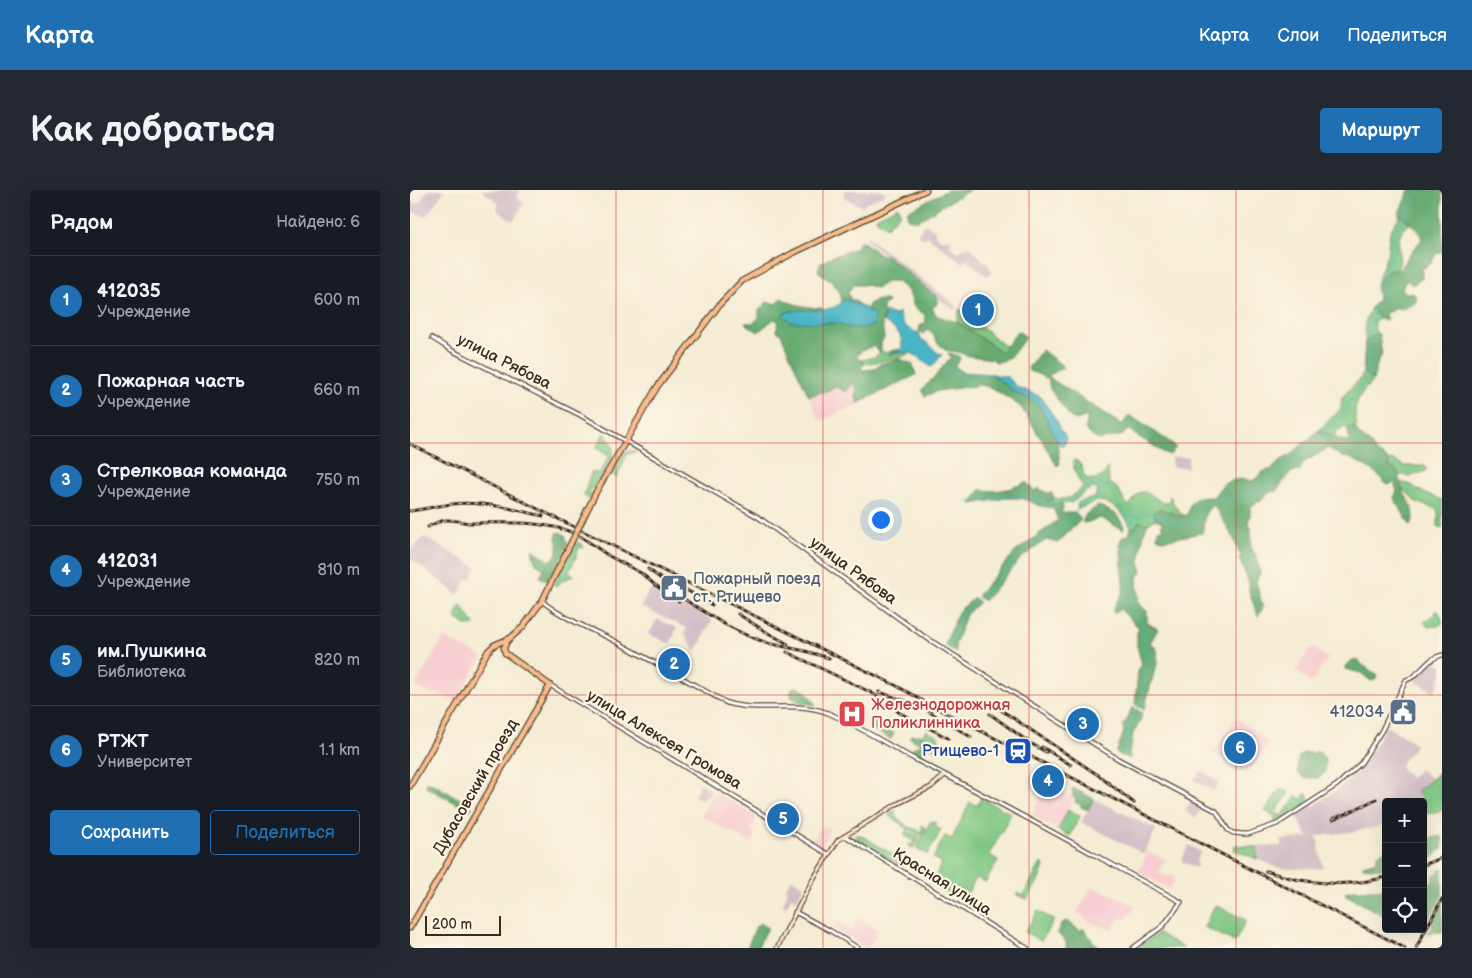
<!DOCTYPE html>
<html lang="ru">
<meta charset="utf-8">
<style>
body{margin:0;font-family:"Balsamiq Sans",sans-serif;background:#242831;color:#f1f3f6}
.controls{position:absolute;right:15px;bottom:15px;display:grid;overflow:hidden;border-radius:5px;box-shadow:0 5px 20px #0002}
.controls button{width:45px;height:45px;display:grid;place-items:center;padding:0;border:0;border-bottom:1px solid #363941;background:#171b24;color:#f1f3f6;font:25px sans-serif}
.scale{position:absolute;left:15px;bottom:12px;width:76px;box-sizing:border-box;padding-left:5px;border:2px solid #3b2a1e;border-top:0;font-size:14px;line-height:18px;white-space:nowrap;color:#3b2a1e;-webkit-text-stroke:4px #fcf5e5;paint-order:stroke}
.you{position:absolute;left:470px;top:329px;width:18px;height:18px;margin:-12px;border:4px solid #fff;border-radius:50%;background:#1a73e8;box-shadow:0 0 0 8px #1a73e833}
.badge{display:grid;place-items:center;width:32px;height:32px;border-radius:50%;background:#1f6fb2;color:#fff;font-size:16px;font-weight:700}
.pin{position:absolute;translate:-50% -50%;border:2px solid #fff;box-shadow:0 1px 5px #0006}
.list{margin:0;padding:0;list-style:none}
h2{display:flex;justify-content:space-between;align-items:center;height:65px;margin:0;padding:0 20px;font-size:21px}
h2 small{font-size:16px;font-weight:400;color:#9ea1a6}
.list li{display:grid;grid-template-columns:32px 1fr auto;gap:15px;align-items:center;box-sizing:border-box;height:90px;padding:0 20px;border-top:1px solid #363941}
.list b{display:block;font-size:19px;white-space:nowrap}
.list p{margin:0;font-size:16px;white-space:nowrap;color:#9ea1a6}
.list em{font-size:16px;font-style:normal;color:#9ea1a6}
.actions{display:flex;gap:10px;padding:15px 20px}
.actions a{flex:1;padding:11px 0;border:1px solid #1f6fb2;border-radius:5px;text-align:center;font-size:18px;color:#1f6fb2}
.actions .main{background:#1f6fb2;color:#fff}
.icon{flex:none;width:28px;height:28px;fill:none;stroke:currentColor;stroke-width:2;stroke-linecap:round;stroke-linejoin:round}
.map{position:relative;flex:none;width:1032px;height:758px;overflow:hidden;border-radius:5px}
header{display:flex;align-items:center;gap:30px;box-sizing:border-box;height:70px;padding:0 25px;background:#1f6fb2;color:#fff}
header strong{font-size:24px}
nav{display:flex;gap:28px;margin-inline-start:auto;font-size:18px}
.intro{display:flex;align-items:center;justify-content:space-between;box-sizing:border-box;height:120px;padding:0 30px}
h1{margin:0;font-size:35px}
.button{padding:12px 22px;border-radius:5px;background:#1f6fb2;color:#fff;font-size:18px;font-weight:700}
main{display:flex;gap:30px;padding:0 30px}
aside{flex:1;background:#171b24;border-radius:5px;box-shadow:0 5px 20px #0002}
.map>svg:first-child{display:block}
.built{fill:#f7cfd2}
.industrial{fill:#d2bdc6}
.green{fill:#7ec683;stroke:#5c7850}
.forest{fill:#66ab71;stroke:#506a48}
.water{fill:#49b5c6;stroke:#427072}
.lines{fill:none;stroke-linecap:round;stroke-linejoin:round}
.stream{stroke:#49b5c6;stroke-width:1}
.tertiary-casing{stroke:#574739;stroke-width:5.5}
.secondary-casing{stroke:#574739;stroke-width:5.5}
.primary-casing{stroke:#574739;stroke-width:7}
.tertiary{stroke:#fff;stroke-width:3}
.secondary{stroke:#fde4d0;stroke-width:3}
.primary{stroke:#f9bc8a;stroke-width:4.5}
.rail-casing{stroke:#3b2a1e;stroke-width:3}
.rail{stroke:#fcf5e5;stroke-width:1;stroke-dasharray:4;stroke-linecap:butt}
.primary-bridge-casing{stroke:#574739;stroke-width:7;stroke-linecap:butt}
.primary-bridge{stroke:#f9bc8a;stroke-width:4.5}
.grid{fill:none;stroke:#d62828;stroke-width:1;stroke-opacity:0.55}
.labels{text-anchor:middle;dominant-baseline:central;stroke-width:4.5;stroke-linejoin:round;paint-order:stroke}
.street-label{font-size:16px;fill:#3b2a1e;stroke:#fcf5e5}
.service-label{font-size:16px;fill:#4e5e75;stroke:#fcf5e5;text-anchor:start}
.health-label{font-size:16px;fill:#be3a42;stroke:#fcf5e5;text-anchor:start}
.transit-label{font-size:16px;fill:#164399;stroke:#fcf5e5;text-anchor:end}
</style>
<header>
<strong>Карта</strong>
<nav><a>Карта</a><a>Слои</a><a>Поделиться</a></nav>
</header>
<div class="intro"><h1>Как добраться</h1><a class="button">Маршрут</a></div>
<main>
<aside>
<h2>Рядом<small>Найдено: 6</small></h2>
<ul class="list">
<li><span class="badge">1</span><div><b>412035</b><p>Учреждение</p></div><em>600 m</em></li>
<li><span class="badge">2</span><div><b>Пожарная часть</b><p>Учреждение</p></div><em>660 m</em></li>
<li><span class="badge">3</span><div><b>Стрелковая команда</b><p>Учреждение</p></div><em>750 m</em></li>
<li><span class="badge">4</span><div><b>412031</b><p>Учреждение</p></div><em>810 m</em></li>
<li><span class="badge">5</span><div><b>им.Пушкина</b><p>Библиотека</p></div><em>820 m</em></li>
<li><span class="badge">6</span><div><b>РТЖТ</b><p>Университет</p></div><em>1.1 km</em></li>
</ul>
<div class="actions"><a class="main">Сохранить</a><a>Поделиться</a></div>
</aside>
<div class="map">
<svg width="1032" height="758" viewBox="0 0 1032 758">
<rect width="100%" height="100%" fill="#fcf5e5"/>
<filter id="ink" filterUnits="userSpaceOnUse"><feTurbulence type="fractalNoise" baseFrequency=".02" numOctaves="2"/><feDisplacementMap in="SourceGraphic" scale="10" xChannelSelector="R" yChannelSelector="G"/><feConvolveMatrix kernelMatrix="1 2 1 2 8 2 1 2 1" color-interpolation-filters="sRGB"/></filter>
<filter id="wash" filterUnits="userSpaceOnUse"><feTurbulence type="fractalNoise" baseFrequency=".0096" numOctaves="4" result="noise"/><feDisplacementMap in="SourceGraphic" scale="20" xChannelSelector="R" yChannelSelector="G"/><feGaussianBlur stdDeviation="1.12" result="paint"/><feColorMatrix in="noise" values="0 0 0 0 0 0 0 0 0 0 0 0 0 0 0 0 0 1.4 0 .05"/><feComposite in="paint" operator="in"/></filter>
<g filter="url(#wash)">
<rect width="100%" height="100%" fill="#f4ecd3"/>
<path class="built" d="M445,189L456,211L410,231L399,206Z
M34,447L72,467L45,512L29,503L20,504L5,496Z
M902,457L918,468L901,492L885,481Z
M826,528L852,546L851,548L858,553L836,585L803,563Z
M635,597H644L664,608L658,620L670,626L660,646L622,626L623,624L622,623Z
M304,601L347,627L341,640L346,644L341,653L291,626Z
M412,636L420,639L417,644L418,645L412,655L410,654L409,656L402,651Z
M738,662L755,669L749,683L759,687L760,684L765,687L760,699L728,682Z
M682,697L710,708L726,717L715,730L711,727L702,740L679,732L667,722Z
M449,728L469,741L458,758H455L424,738L428,732L441,740Z"/>
<path class="industrial" d="M18,0H35L15,27L8,23L0,21V11L8,14Z
M71,0H110L106,7L114,13L103,31L88,21L87,17L89,14Z
M434,0H472L476,4L455,13L452,17L434,7Z
M516,34L525,40V44L532,50L539,49L542,51L539,55L548,62L559,56L579,76L582,83L577,86L556,70L553,73L517,46L513,49L508,44L513,36Z
M458,47L473,59L547,116L544,120L528,108L456,50Z
M761,267H778V278L762,277Z
M14,347L66,377L61,390L57,389L48,405L0,368V361Z
M246,397L302,430L286,462L274,443L277,438L231,417L238,402L241,400L243,401Z
M247,429L267,438L260,454L239,444Z
M1024,471L1032,475V483L1025,502L1005,491L1017,475Z
M976,536L1001,550L1005,555L990,576L1000,588L1010,579L1021,588L1028,582L1032,583V621L1013,626V612H976V635L948,641L907,646L913,678L880,679L866,677L847,669V656H871V650L903,647H898L886,625L902,614L904,616L940,590L953,576Z
M791,580L809,592L804,601L784,590Z
M290,593L301,600L298,606L296,605L293,611L284,606Z
M684,609L746,639L734,664L671,632Z
M781,610L793,617L786,628L775,621Z
M779,655L791,662L786,671L788,674L786,678L771,671Z
M381,689L394,696L387,710L381,707L376,717L373,714L378,701L375,699Z"/>
<path class="green" d="M488,16L490,23L477,37L467,30L466,27Z
M989,23L1000,34C980,44 994,66 988,78L966,94L977,65L980,41L989,27Z
M961,118L969,128L965,130L964,134L966,143L955,152V132Z
M549,119L596,157L592,162L547,132Z
M492,159L481,164L499,162V164L489,168L454,174L452,170L465,167L471,161L476,163L483,160Z
M953,182L963,190C960,195 956,197 953,202C945,212 943,224 947,236L940,237L938,239L935,237L930,239L925,244V248L909,240L931,219L932,207L951,188Z
M194,243C197,247 201,252 203,257C205,268 190,289 184,299L180,298V303L182,305L179,310L174,305L181,282L185,283L190,282L199,266L186,258Z
M223,260L227,262L217,264L207,288L198,283C205,273 209,262 223,260Z
M664,270C680,274 664,297 692,287L698,278L699,293L706,297L718,316C722,313 723,310 726,306C734,295 746,310 754,313L759,311L760,306L764,315L774,326H768L761,322H744L746,329L737,334L729,332L725,338H721C717,326 701,311 688,311C681,311 675,319 667,318L668,313L672,311L684,308L686,305L688,300L685,298C675,299 672,306 664,311C655,316 646,313 636,313V310H643L644,308C658,311 665,306 673,296C668,290 662,278 664,270Z
M978,270L985,271L994,276H1014L1016,277V281L1002,286L989,285L987,281L979,276Z
M990,292L1002,295L1008,300L1032,310V339L1028,337V321C1021,315 1012,316 1005,311C1000,307 998,302 992,299Z
M163,353H171L174,357L172,358L169,357L167,365L159,382L163,386L153,390L147,396L144,395Z
M50,416L52,417L65,435L57,436L46,428L45,426Z
M1025,421H1028L1031,426L1032,433L1028,436L1018,437L1014,432L1026,423Z
M515,541H517L528,546V549L530,550L527,559C519,557 515,554 512,546Z
M1029,584L1032,585V620L1019,624L1014,612L1007,601Z
M870,599L879,602L863,626L855,621Z
M895,604H897L899,612L866,633L864,629L867,623L872,626L886,606L891,609Z
M571,608L602,624L600,626L579,665L588,670L576,692L566,688L553,711L522,693L532,673L523,668L535,646L542,649L560,612L567,616Z
M484,620L486,621L484,625L498,637L511,641L513,638L511,637L512,635L516,638L512,645H510L499,638L497,640L510,647L503,659L498,656L499,654L502,655L504,652L494,645L497,639L491,635L492,634L477,624Z
M658,620L670,626L660,646L648,640Z
M521,631L526,633L525,636L531,640L518,664L506,659Z
M447,645H451L493,671L496,664L498,668L492,677L445,649L444,647Z
M825,655L847,657V669L824,660Z
M631,673L634,675C631,689 624,698 617,709L607,705V703L613,706Z
M805,715L836,730L825,752L794,737Z
M628,721L644,730L631,751L615,742Z
M748,743L774,758H728Z"/>
<path class="forest" d="M537,0H559L509,30H500L497,28L498,21L501,19Z
M999,0H1032V62L1026,64L1021,73L1012,79V89L1002,95L997,90L993,96L992,102L1003,103L1007,107L1005,113C997,117 994,121 985,117L983,120L976,123L975,126L977,129L975,131L969,128L961,118L968,109L966,94L979,80C984,81 987,79 992,79L995,70L1012,49C1008,37 997,32 989,23Z
M450,52H453L472,66L476,65L528,108L527,114L522,118L527,126L547,132L592,162L608,141L616,147C607,157 601,172 586,172L582,169L559,166L548,162L535,160L527,152L524,146L518,139L513,144L509,143L510,136L516,132L514,123C500,121 504,109 497,100C494,97 490,94 487,92H476L467,98L456,95H443L438,103L441,110H445L452,117L435,109L431,114C434,99 420,91 410,83L408,80L411,72C416,71 419,68 423,66C430,64 436,62 443,59L445,60L448,53Z
M371,108C384,116 398,117 412,118L400,121H378L381,132L427,133L437,137L459,123L457,119L460,113C466,110 473,109 478,111L477,113L474,115L473,118L474,124L472,133L474,148L471,153V161L469,162L463,156L451,161L446,168L452,170L454,174L451,179L454,180L464,179L469,174L491,169L503,175L506,185L448,213L445,205L447,200L444,193L436,202L425,196L419,200L399,206L385,177L371,144L366,140L369,132L364,129L348,142L335,133H343L349,128V120L357,112L367,114Z
M966,143L969,144L972,165L968,171L963,190L953,182L955,152Z
M632,160L654,177L638,186L643,190L712,235L719,225L763,254L766,258L763,260L760,265C751,262 746,257 739,253C731,248 725,246 719,239L713,245L690,250L683,247L675,239L677,233V226L666,230L660,227L640,199L638,187L635,188L628,184L619,181L618,178Z
M538,163L543,164L550,167L549,171L544,175L552,182L582,184L603,201L623,211L630,216L647,250L650,274L647,276L621,232L610,216L582,198L571,195L528,201L515,206L512,200L521,190L523,189L541,167Z
M940,237H945C949,246 952,247 959,252C962,255 963,260 966,262C973,268 978,265 979,276L987,281C990,286 989,291 991,297C996,309 1010,322 1000,335L984,308L987,301L984,292L979,295L975,293L964,281L940,268L933,267L918,258L893,273L890,281L881,282L866,301L858,303L850,312H847L840,317V326L838,333L841,338V358L847,367L850,383L846,391L853,418L848,426L839,402V393L829,368L832,366C825,359 827,355 823,347C817,336 810,326 804,315C792,321 795,332 792,343L753,350L747,348L748,340H752V332L746,329L744,322L750,319C758,321 766,326 774,326L778,323C781,305 789,308 803,307C807,303 810,297 814,294C821,289 834,288 842,291L848,287L852,282L862,279L871,270L879,266L909,240L925,248L939,252L938,239Z
M612,293H617L624,301L628,298L637,303H642L644,308L643,310H636V312L652,314L653,318L651,323H666L670,327V331L648,353L636,350L611,368L574,411L567,406L605,362L648,330L643,318L630,316L614,309L607,308H597L561,314L570,300L587,301L602,298L605,295L610,296Z
M688,316C695,317 699,322 706,324L714,336L713,340L691,328L675,333L672,332L676,324Z
M729,331L737,334C733,348 727,368 732,382L727,388L729,414L737,421V433L748,439L740,453L747,459L748,472L745,479L734,520L725,514L728,481L732,474L727,456V443L729,438L710,419L705,423L703,422C705,410 715,406 713,393C711,382 712,371 711,360C711,358 709,355 710,353C710,350 712,348 714,346L719,345L721,338H725Z
M150,342L155,345L158,354L139,392L130,387L134,379C125,374 122,369 123,359L140,371C147,366 151,357 146,349L147,343Z
M564,408L569,412L556,425L545,455L546,463L535,455L548,422Z
M942,470H949L951,474L966,484L967,486L965,490L961,491L951,483L935,479L936,476Z
M384,497C395,498 401,507 406,515L391,513L381,507V500Z
M723,517L732,523L730,532L723,543L721,557L719,560L720,569L706,563L714,542L713,535L718,528L721,519Z
M464,530L477,537V539L484,543L481,549L460,538Z
M501,545H511L514,552L519,557L513,563V566L501,560L505,556L508,558L510,554L499,547Z
M909,562L915,568V583L909,588H895L888,583V568L894,563Z
M19,592L61,615L62,618L59,620L16,597V594Z
M663,598L684,609L678,620L671,617V615L665,612L666,608L662,606L664,602L661,601Z
M1032,646V660H1028C1025,667 1021,670 1013,672V650Z
M976,660V679L953,677V675L966,671L968,664Z
M1032,678V706L1017,732L1013,736V687L1015,692L1019,694L1023,690L1024,685Z
M976,698V727L936,705L935,702C949,697 962,703 976,698Z
M1032,713V742L1017,743L1018,741L1023,738L1022,732Z
M656,731L671,741L673,738L688,758H656V752L647,743L651,734Z
M350,733L357,737V740L347,758H337L346,736Z"/>
<path class="water" d="M435,109L457,119L459,123L462,122L464,124L463,136L449,138L437,137L427,133L381,132L373,126L374,123C393,116 420,127 435,109Z
M476,122L484,125L489,122C489,133 499,141 509,143L511,150C520,152 524,162 532,165L522,177C514,174 508,165 500,163C494,161 485,164 479,164L492,159C492,140 486,141 473,131Z
M582,184L598,187L607,197L631,207L648,233L650,239L655,245L656,252L653,256L648,253L630,216L623,211L603,201Z"/>
<g class="lines">
<path class="stream" d="M968,114L973,110C973,93 973,73 985,61L983,47L1008,0
M531,174L537,177L541,183L553,187L570,183L583,184
M557,312L598,306H618L629,310L645,313L662,310L676,297L689,293L699,297L714,325L729,327L736,323H744L764,333L778,335L789,325L796,315L856,298L874,277L933,226L940,211L957,188L960,142L957,138L958,133L962,134L964,119L967,116
M538,458L552,426L599,378L618,356L650,340L671,316L682,313L694,296
M715,564L717,547L722,528L732,511L735,493L736,454L734,436L720,418L721,385L723,361L728,341L724,333L716,326"/>
</g>
</g>
<g filter="url(#ink)">
<g class="lines">
<defs>
<path id="tertiary" d="M22,148L41,160L170,225L348,327L512,445L708,569L806,621L818,640L823,643L833,644H838L867,634L927,595L951,573L972,540L996,490C1011,486 1015,469 1032,465
M132,411C149,426 182,440 203,450C241,470 279,492 317,513C351,523 385,510 418,523C449,536 478,555 508,571C597,616 684,665 771,712L753,736L723,758
M140,495L418,664
M435,646L617,758
M385,722L419,740L448,758"/>
<path id="secondary" d="M367,758L402,691L428,650L487,614L521,597L535,585"/>
<path id="primary" d="M186,302L247,197L310,114L332,91L383,63L516,0
M0,596L78,461L84,455L98,449
M0,738L140,495L95,463L94,458L97,451L113,437L132,411L161,353"/>
</defs>
<use href="#tertiary" class="tertiary-casing"/>
<use href="#secondary" class="secondary-casing"/>
<use href="#primary" class="primary-casing"/>
<use href="#tertiary" class="tertiary"/>
<use href="#secondary" class="secondary"/>
<use href="#primary" class="primary"/>
<defs>
<path id="rail" d="M0,254L128,319L487,496L522,516L995,758
M0,321C14,319 28,316 42,314C72,311 104,319 133,326
M18,337C23,334 30,331 36,330C45,329 54,333 63,333C97,333 133,330 166,344
M170,346L199,366L231,383L245,395L269,411
M238,379L258,394L277,411L314,434L336,445L357,453L395,461L419,468
M268,395L302,415
M328,424L358,443L378,454
M377,462L460,502L477,512L490,523L538,548
M469,502L507,515
M585,516L688,585L724,613
M518,521L561,547
M580,524L620,553L636,562
M632,557L661,575
M923,629L940,622L966,609
M1013,675L1032,668
M856,681C893,694 938,698 976,687
M1006,758L1032,709"/>
</defs>
<use href="#rail" class="rail-casing"/>
<use href="#rail" class="rail"/>
<defs>
<path id="primary-bridge" d="M161,353L186,302"/>
</defs>
<use href="#primary-bridge" class="primary-bridge-casing"/>
<use href="#primary-bridge" class="primary-bridge"/>
</g>
</g>
<path class="grid" d="M206,0V758M413,0V758M619,0V758M826,0V758M0,253H1032M0,505H1032"/>
<defs>
<symbol id="civic-square" viewBox="-11 -11 22 22"><rect x="-9" y="-9" width="18" height="18" rx="4" fill="#5c6f8a" stroke="#fcf5e5"/><path d="M-.6-6.5H3V-4.5H.6V-3L4-1V1h2V6H-6V1h2V-1L-.6-3ZM-1.2 2.5V6h2.4V2.5Z" fill="#fff"/></symbol>
<symbol id="hospital-square" viewBox="-11 -11 22 22"><rect x="-9" y="-9" width="18" height="18" rx="4" fill="#e0444e" stroke="#fcf5e5"/><path d="M-5-5h3v3.5h4V-5h3V5h-3V1.5h-4V5h-3Z" fill="#fff"/></symbol>
<symbol id="station-square" viewBox="-11 -11 22 22"><rect x="-9" y="-9" width="18" height="18" rx="4" fill="#1a4fb4" stroke="#fcf5e5"/><path d="M-3-6H3Q5-6 5-4V2Q5 4 3 4L4.5 6H3L1.5 4h-3L-3 6H-4.5L-3 4Q-5 4-5 2V-4Q-5-6-3-6ZM-3.5-4v3h7v-3ZM-3.5 1v1.5H-2V1ZM2 1v1.5H3.5V1Z" fill="#fff"/></symbol>
</defs>
<g fill-rule="evenodd">
<use href="#civic-square" x="248" y="382" width="32" height="32"/>
<use href="#civic-square" x="977" y="506" width="32" height="32"/>
<use href="#hospital-square" x="426" y="508" width="32" height="32"/>
<use href="#station-square" x="592" y="545" width="32" height="32"/>
</g>
<g class="labels">
<g class="street-label">
<text transform="translate(94 172) rotate(27)">улица Рябова</text>
<text transform="translate(443 381) rotate(36)">улица Рябова</text>
<text transform="translate(254 550) rotate(31)">улица Алексея Громова</text>
<text transform="translate(66 597) rotate(-60)">Дубасовский проезд</text>
<text transform="translate(532 692) rotate(32)">Красная улица</text>
</g>
<g class="service-label">
<text x="283" y="389">Пожарный поезд<tspan x="283" dy="18">ст. Ртищево</tspan></text>
<text x="974" y="522" text-anchor="end">412034</text>
</g>
<g class="health-label">
<text x="461" y="515">Железнодорожная<tspan x="461" dy="18">Поликлинника</tspan></text>
</g>
<g class="transit-label">
<text x="589" y="561">Ртищево-1</text>
</g>
</g>
</svg>
<div class="controls">
<button>+</button>
<button>−</button>
<button><svg class="icon" aria-label="locate" viewBox="0 0 24 24"><circle cx="12" cy="12" r="6"/><path d="M12 2v4M12 18v4M2 12h4M18 12h4"/></svg></button>
</div>
<div class="scale">200 m</div>
<div class="you"></div>
<div class="pin badge" style="left:568px;top:120px">1</div>
<div class="pin badge" style="left:264px;top:474px">2</div>
<div class="pin badge" style="left:673px;top:534px">3</div>
<div class="pin badge" style="left:638px;top:591px">4</div>
<div class="pin badge" style="left:373px;top:629px">5</div>
<div class="pin badge" style="left:830px;top:558px">6</div>
</div>
</main>
